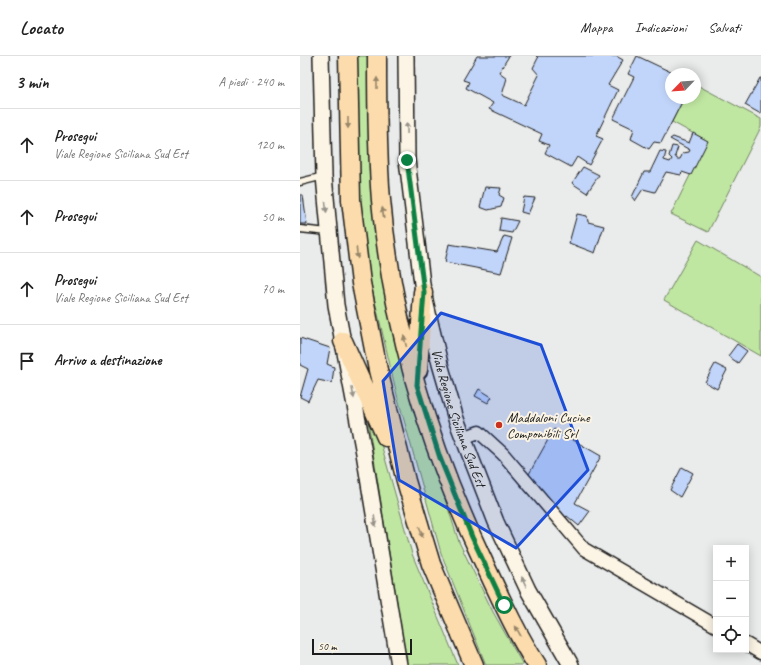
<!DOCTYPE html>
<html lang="it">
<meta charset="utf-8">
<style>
body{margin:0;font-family:Caveat,sans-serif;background:#f6f6f6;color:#222}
.controls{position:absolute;right:12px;bottom:12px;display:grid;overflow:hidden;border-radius:0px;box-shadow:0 2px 10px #0003}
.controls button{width:36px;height:36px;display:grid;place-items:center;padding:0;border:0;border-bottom:1px solid #e0e0e0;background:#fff;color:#222;font:20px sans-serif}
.compass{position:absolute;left:365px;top:12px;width:36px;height:36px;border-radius:50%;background:#fff;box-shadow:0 2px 10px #0003;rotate:245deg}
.scale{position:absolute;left:12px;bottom:10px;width:100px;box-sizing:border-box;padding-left:4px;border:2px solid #1c1c1c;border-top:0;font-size:11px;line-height:14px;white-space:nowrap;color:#1c1c1c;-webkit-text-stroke:3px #fcf5e5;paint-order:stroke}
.stop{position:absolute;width:12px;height:12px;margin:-9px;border:3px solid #0b8043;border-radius:50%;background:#fff}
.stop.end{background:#0b8043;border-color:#fff;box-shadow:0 1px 4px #0008}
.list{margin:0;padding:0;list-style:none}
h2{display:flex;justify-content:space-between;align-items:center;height:52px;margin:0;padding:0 16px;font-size:17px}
h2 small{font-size:13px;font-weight:400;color:#767676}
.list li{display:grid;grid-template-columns:26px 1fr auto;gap:12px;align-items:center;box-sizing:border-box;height:72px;padding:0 16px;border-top:1px solid #e0e0e0}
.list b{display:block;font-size:15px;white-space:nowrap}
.list p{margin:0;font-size:13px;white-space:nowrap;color:#767676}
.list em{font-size:13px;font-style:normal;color:#767676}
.icon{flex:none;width:22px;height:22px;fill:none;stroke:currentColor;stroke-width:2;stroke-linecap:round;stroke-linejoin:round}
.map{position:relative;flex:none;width:461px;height:609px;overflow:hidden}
header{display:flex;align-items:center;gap:24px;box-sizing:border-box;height:56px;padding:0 20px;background:#fff;border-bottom:1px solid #e0e0e0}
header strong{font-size:19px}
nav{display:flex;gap:22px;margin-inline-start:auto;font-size:14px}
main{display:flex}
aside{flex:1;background:#fff}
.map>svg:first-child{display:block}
.green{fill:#c0e7a2;stroke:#6e825f}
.building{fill:#c1d5fa;stroke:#1c1c1c}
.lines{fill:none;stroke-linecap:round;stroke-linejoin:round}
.service-casing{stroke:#1c1c1c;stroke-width:9}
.minor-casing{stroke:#1c1c1c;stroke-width:15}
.tertiary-casing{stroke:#1c1c1c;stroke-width:18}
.primary-casing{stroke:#1c1c1c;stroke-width:21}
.service{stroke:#fcf5e5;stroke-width:6}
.minor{stroke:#fcf5e5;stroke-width:12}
.tertiary{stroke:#fcf5e5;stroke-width:15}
.primary{stroke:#fcdcac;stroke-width:18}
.oneway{fill:#97866b}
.oneway2{fill:#97938b}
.route{stroke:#0b8043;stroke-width:5}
.marked{fill:#1d4ed8;fill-opacity:0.2;stroke:#1d4ed8;stroke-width:3;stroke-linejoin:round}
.poi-dot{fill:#c8321e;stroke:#fcf5e5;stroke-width:1.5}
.labels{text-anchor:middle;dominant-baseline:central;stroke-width:4;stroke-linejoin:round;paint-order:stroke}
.poi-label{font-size:14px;fill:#1c1c1c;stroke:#fcf5e5;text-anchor:start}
.street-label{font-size:14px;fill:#1c1c1c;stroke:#fcf5e5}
</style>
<header>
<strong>Locato</strong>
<nav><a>Mappa</a><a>Indicazioni</a><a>Salvati</a></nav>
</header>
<main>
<aside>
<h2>3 min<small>A piedi · 240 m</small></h2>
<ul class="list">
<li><svg class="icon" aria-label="ahead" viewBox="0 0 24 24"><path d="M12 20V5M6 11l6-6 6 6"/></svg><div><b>Prosegui</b><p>Viale Regione Siciliana Sud Est</p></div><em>120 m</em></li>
<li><svg class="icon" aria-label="ahead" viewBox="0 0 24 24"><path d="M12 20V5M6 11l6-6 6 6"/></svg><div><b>Prosegui</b></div><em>50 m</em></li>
<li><svg class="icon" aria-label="ahead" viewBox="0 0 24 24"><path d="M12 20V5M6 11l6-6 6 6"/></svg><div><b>Prosegui</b><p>Viale Regione Siciliana Sud Est</p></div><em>70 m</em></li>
<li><svg class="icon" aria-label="arrive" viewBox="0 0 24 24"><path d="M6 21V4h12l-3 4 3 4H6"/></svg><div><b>Arrivo a destinazione</b></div></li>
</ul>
</aside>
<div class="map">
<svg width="461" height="609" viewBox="0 0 461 609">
<rect width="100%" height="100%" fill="#eaebeb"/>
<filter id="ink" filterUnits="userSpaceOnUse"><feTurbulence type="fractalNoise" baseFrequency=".025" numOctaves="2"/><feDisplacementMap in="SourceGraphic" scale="8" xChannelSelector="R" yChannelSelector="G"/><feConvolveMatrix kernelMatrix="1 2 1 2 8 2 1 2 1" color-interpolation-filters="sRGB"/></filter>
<g filter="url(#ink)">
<path class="green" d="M56,0H69L110,335L159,486L193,556L223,609H186L141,497L97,339L70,224L60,144Z
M395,28L461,63V71L408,176L371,158L407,85L372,66L384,42H395Z
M398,184L461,221V300L364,244Z
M74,363L112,498L158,609H107L68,365Z"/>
<path class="building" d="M177,0H209L199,16L207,22L202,39L224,49L239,19L233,12L238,2L236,0H316L323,4L308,29L318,34L296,80L303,83L289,109L277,101L271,111L245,97L249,89L239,85L242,78L189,53L193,47L166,32L169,26L163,24Z
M337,0L375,18H371V42H384L361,87L354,86L349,93L331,83L334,73L313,63L334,21L328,18Z
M460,22H461V58L445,49Z
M393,77L408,85L391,119L382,116L381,119L366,116L355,136L343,133L335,145L332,141L344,116H350L360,95L366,96L364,104L370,106L372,103L369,100L372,90L378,91L375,100L377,103H380L383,97L389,96L390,94L370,83L373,81L389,87Z
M283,111L299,119L287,137L272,127Z
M185,131L201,132L199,139L204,142L201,151L188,154L180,151Z
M0,139H3L7,168H0Z
M224,141L235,142L228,158L221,156Z
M277,158L287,160L288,166L304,170L295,197L269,187Z
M201,162L218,165L212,177L199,175Z
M204,180L212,182L201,217L145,206L149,188L197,196Z
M0,282L30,292L27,308L34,311L32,327L18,324L8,345L0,341L8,313L0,309Z
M437,288L447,295L438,307L428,300Z
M415,308L427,314L417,333L405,326Z
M179,333L192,341L188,347L175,340Z
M254,373L301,400L275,447L290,455L279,470L267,460L263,463L229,418Z
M382,411L393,417L380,441L370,434Z"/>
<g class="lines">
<defs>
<path id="service" d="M0,126L24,120
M0,173L28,176"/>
<path id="minor" d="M163,382L179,376L203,398L284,493L416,570
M446,588L461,597"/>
<g id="tertiary">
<path d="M21,0L24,120L36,249L64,397L99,609"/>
<path id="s1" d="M106,0L107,104L123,236L140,308L156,363L196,466L228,534L271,609"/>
</g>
<path id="primary" d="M48,0L51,144L61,227L78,314L106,425L131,508L174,609
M77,0C77,48 77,96 81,144C92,269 130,393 184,507C200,541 216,577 237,609
M43,285L86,381
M118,314L123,236"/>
</defs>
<use href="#service" class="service-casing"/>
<use href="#minor" class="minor-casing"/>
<use href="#tertiary" class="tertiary-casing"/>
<use href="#primary" class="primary-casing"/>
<use href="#service" class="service"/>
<use href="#minor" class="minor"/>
<use href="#tertiary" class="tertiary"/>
<use href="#primary" class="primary"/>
</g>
<defs><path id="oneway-solid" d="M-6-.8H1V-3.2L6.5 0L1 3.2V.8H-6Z"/></defs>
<g class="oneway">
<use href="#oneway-solid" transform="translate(77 27) rotate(-90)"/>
<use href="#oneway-solid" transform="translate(48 67) rotate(90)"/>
<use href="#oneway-solid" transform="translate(83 157) rotate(-98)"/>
<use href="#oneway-solid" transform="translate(57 197) rotate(83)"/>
<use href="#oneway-solid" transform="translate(105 285) rotate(-104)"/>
<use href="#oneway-solid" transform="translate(121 476) rotate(73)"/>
<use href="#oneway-solid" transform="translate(218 575) rotate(-119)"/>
</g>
<g class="oneway2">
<use href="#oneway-solid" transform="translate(107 72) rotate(-91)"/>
<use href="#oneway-solid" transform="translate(26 151) rotate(85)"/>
<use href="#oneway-solid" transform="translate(53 337) rotate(79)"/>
<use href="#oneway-solid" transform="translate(75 465) rotate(81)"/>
<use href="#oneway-solid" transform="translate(224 526) rotate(-115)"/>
</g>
</g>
<g class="lines" filter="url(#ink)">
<path class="route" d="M107,104L124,236L117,329L140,402L172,481L204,549"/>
</g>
<path class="marked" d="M141,257L241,289L288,414L216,492L99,424L83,325Z"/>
<circle class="poi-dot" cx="199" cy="369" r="4"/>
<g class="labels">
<g class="poi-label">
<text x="207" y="361">Maddaloni Cucine<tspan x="207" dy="16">Componibili Srl</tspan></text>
</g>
<g class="street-label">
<text stroke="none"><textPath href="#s1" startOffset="368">Viale Regione Siciliana Sud Est</textPath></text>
</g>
</g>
</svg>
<div class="controls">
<button>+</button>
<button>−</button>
<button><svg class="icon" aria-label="locate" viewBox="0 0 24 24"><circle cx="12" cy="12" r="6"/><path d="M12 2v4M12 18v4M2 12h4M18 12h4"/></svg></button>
</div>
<svg class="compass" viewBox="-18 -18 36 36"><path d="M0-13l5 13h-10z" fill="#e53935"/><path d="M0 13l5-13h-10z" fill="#767676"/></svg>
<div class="scale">50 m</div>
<div class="stop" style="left:204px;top:549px"></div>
<div class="stop end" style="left:107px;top:104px"></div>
</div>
</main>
